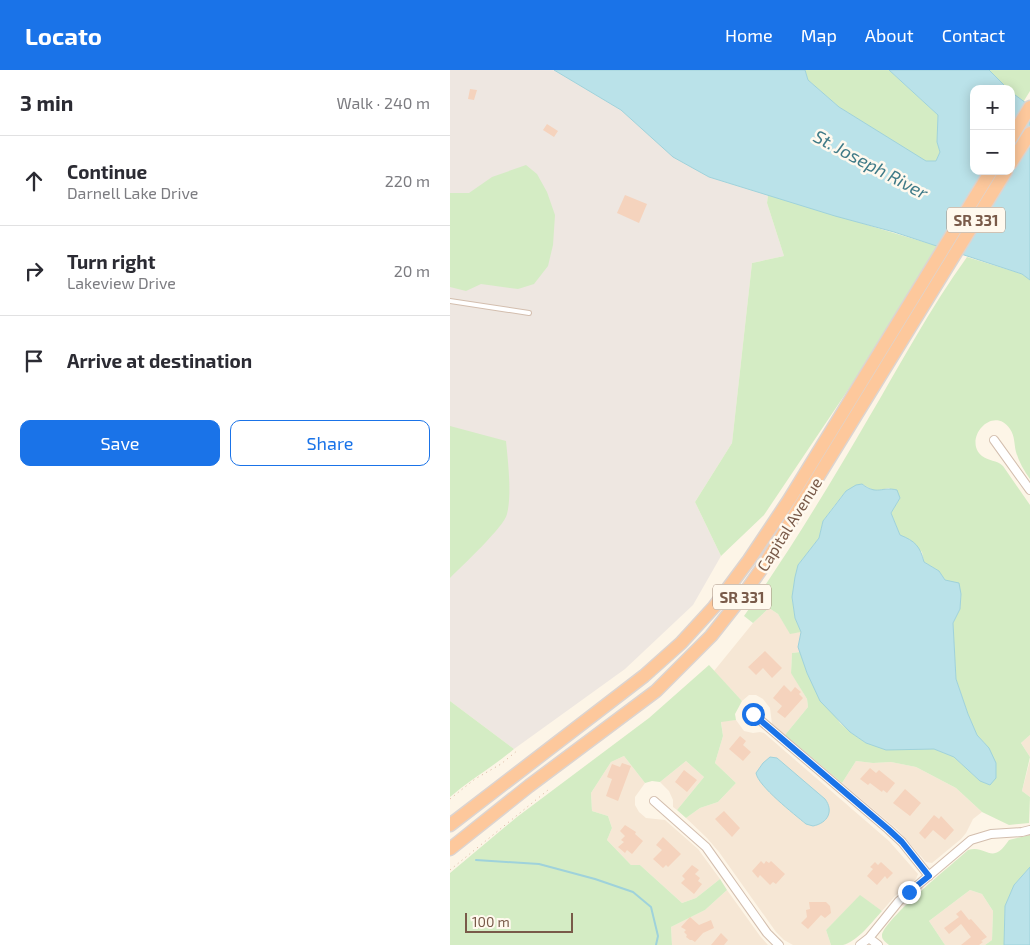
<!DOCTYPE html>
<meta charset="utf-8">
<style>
body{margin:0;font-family:"Exo 2",sans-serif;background:#f2f2f3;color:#2b2b33}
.controls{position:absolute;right:15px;top:15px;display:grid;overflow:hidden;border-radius:10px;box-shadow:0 2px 12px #0003}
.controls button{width:45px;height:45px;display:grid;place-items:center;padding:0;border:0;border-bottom:1px solid #e1e1e2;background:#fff;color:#2b2b33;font:25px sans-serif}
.scale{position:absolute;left:15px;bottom:12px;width:108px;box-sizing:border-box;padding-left:5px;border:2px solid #795a49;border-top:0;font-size:14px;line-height:18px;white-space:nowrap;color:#795a49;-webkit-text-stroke:4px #fff9ee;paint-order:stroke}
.stop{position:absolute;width:15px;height:15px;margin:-11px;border:4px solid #1a73e8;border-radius:50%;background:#fff}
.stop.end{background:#1a73e8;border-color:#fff;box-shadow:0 1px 5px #0008}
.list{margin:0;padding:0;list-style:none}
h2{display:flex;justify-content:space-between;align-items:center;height:65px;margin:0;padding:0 20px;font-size:21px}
h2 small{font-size:16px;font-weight:400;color:#7c7c81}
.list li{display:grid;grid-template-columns:32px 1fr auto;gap:15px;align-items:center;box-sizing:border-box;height:90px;padding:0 20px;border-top:1px solid #e1e1e2}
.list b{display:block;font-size:19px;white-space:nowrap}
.list p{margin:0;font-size:16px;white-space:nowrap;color:#7c7c81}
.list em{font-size:16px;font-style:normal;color:#7c7c81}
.actions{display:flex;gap:10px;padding:15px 20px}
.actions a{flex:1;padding:11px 0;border:1px solid #1a73e8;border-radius:10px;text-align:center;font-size:18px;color:#1a73e8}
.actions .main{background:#1a73e8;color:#fff}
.icon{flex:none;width:28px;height:28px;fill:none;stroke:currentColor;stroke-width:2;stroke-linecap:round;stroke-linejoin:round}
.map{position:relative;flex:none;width:580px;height:875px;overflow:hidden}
header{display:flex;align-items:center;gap:30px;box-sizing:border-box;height:70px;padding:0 25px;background:#1a73e8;color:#fff}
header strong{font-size:24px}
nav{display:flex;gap:28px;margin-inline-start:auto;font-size:18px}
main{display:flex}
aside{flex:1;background:#fff}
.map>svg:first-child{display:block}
.residential{fill:#f6e7d5}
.industrial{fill:#eee7e1}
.green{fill:#d4ecc4}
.water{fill:#bae2e9;stroke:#9fd2db}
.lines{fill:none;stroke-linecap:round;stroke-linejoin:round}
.stream{stroke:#9fd2db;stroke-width:2}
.building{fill:#f5d3bd}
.service-casing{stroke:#d3beae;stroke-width:6}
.minor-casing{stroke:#d3beae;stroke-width:10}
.trunk-casing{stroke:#dcd4d0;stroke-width:15}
.path{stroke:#dab69f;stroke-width:1;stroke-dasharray:1 4;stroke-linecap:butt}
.service{stroke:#fff;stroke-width:4}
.minor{stroke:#fff;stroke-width:8}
.trunk{stroke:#fdc89c;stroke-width:12}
.route{stroke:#1a73e8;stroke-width:6}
.labels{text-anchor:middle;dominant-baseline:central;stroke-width:5;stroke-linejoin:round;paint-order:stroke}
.shield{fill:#fff9ee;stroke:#a18a7a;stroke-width:1}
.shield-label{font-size:15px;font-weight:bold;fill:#795a49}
.street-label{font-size:16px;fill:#795a49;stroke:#fff9ee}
.water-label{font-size:18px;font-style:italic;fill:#3f7a87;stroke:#fff9ee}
</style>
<header>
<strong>Locato</strong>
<nav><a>Home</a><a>Map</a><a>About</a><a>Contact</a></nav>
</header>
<main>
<aside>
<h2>3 min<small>Walk · 240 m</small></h2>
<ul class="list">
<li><svg class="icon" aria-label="ahead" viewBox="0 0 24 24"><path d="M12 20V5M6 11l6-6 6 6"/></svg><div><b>Continue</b><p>Darnell Lake Drive</p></div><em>220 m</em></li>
<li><svg class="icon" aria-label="right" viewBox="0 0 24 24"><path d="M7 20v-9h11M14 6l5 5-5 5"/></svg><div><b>Turn right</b><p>Lakeview Drive</p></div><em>20 m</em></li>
<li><svg class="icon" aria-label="arrive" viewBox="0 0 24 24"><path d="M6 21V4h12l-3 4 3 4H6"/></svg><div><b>Arrive at destination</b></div></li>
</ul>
<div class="actions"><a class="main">Save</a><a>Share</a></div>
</aside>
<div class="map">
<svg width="580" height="875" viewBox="0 0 580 875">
<rect width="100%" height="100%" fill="#fdf5e7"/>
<path class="residential" d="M319,538L328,544L340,563L351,562L348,576L350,582L342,583L341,602L357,629L358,637L335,665L322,654L320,638L313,629L306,625H299L292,631L264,601L303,553Z
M286,650L294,661L303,663L310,662L314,663L439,771L468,804L466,809L445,826L432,841L410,826L376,860L381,875H343L334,870L326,862L269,782L257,768L236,748L250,738L268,732L286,713L265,693L273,666L271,651Z
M580,665V687L571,673Z
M174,686L195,713L185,727V735L189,742L196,748L215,750L248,779L270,809L246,828L232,833L190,795H181L157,770L162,758L158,746L142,741L141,723L161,692Z
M580,690V727L572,721Z
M236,691L254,707L227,740L223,737V730L219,721L210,712Z
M406,691L423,693L441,692L466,697L506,718L532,742L523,749L516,763L511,769L482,793L476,792L448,760L392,713Z
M277,820L310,866L318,875H222L221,857L255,840Z
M520,820L532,824L543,841L542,870L535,875H495L479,851Z"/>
<path class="industrial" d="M0,0H104L109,2L171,40L223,87L259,107L318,125L317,133L334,186L302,193L282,373L245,432L271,486L243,535L175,599L64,679L0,631Z"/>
<path class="green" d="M355,0H439L488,45L487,72L490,82L486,91H475L389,37L358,10Z
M536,0H580V21L572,34L561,24V19H556Z
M76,95L87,104L97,122L105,145L103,175L98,196L84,214L68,219L31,214L16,221L0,217V123H19L42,107Z
M318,125L487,176L402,314L314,445L271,486L245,432L282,373L302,193L334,186L317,133Z
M517,187L572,204L580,210V409C574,401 569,392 566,382C564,374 565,366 560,359C543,334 512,369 532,386C538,391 547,390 553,396L580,435V665L571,673L580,687L572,721L580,727L579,753L559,755L532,742L506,718L466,697L441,692L423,693L406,691L392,713L335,665L358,637L357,629L341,603L342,583L350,582L357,603L390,653L400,662L416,673L460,679H484L504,687L530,711L540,715L539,678L527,665L518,644L506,609L503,553L510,539L511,524L495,510L489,501L474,492L472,482L450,465L441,443L450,428L439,418L425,421L412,414L396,421L384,436L373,451L369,468L348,495L342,527L345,548L351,562L340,564L328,544L319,538L303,553L294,546C339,482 379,416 418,349C450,295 480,238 517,187Z
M0,356L56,371C58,392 62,424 57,444C55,456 11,497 0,508Z
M259,595L292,631L285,644L286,650L271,652L273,666L265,693L286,713L268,732L250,738L236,748L227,740L254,707L236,691L210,712L202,711L195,713L174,686L161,692L141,723L142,741L158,746L162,758L157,770L181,795H190L232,833L246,828L270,809L277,820L255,840L221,857L222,875H0V803L67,747L199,648Z
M0,631L64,679C44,696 21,709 0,727Z
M580,765V797L564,815L555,836L554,875H535L542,870L543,841L532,824L520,820L479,851L495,875H439C436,872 432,870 432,866C431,852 505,792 518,780C537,774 541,797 559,770Z
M410,825L432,841C423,851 407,872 393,875C390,875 385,875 381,875L376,860Z"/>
<path class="water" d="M104,0H355L358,10L389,37L476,91H486L490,82L487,72L488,45L439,0H539L558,19H524V101H561V22L580,36V210L572,204L444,162L385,146L259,107L223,87L171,40Z
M412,414C428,426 431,416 447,420L450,428L441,443L450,465C465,471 470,476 474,492L489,501L495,510L509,513L511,524L510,539L503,553L506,609L518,644L527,665L539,678L546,693V708L540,715L530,711L504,687L484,679L436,680L416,673L400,662L370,631L357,603L348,577L351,562L345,548L342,527L345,507L348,495L369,468L373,451L396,421L406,415Z
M320,687L327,688L375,729C384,741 378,753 363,756L356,754C344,744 308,716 306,703L313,693Z
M580,797V875H554L555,836L564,815Z"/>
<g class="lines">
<path class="stream" d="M26,790L89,794L145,809L183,822L201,837L208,866L206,875"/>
</g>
<path class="building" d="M20,19L27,20L24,30L18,29Z
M97,54L108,61L104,67L93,60Z
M175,125L197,134L189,153L167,143Z
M315,581L332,598L322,608L313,598L306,605L298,597Z
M334,615L341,622L345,617L351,622L349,624L353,628L335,648L327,642L332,636L323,628Z
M290,666L296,671L293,675L301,682L293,691L279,679Z
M172,693L181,696L168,731L156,726L162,709L157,707L162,694L170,697Z
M420,698L426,703L429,700L445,713L437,723L433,720L432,722L420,713L418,715L410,709Z
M234,700L247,710L237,722L225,712Z
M455,719L471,733L460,746L443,733Z
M274,741L290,758L282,767L265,749Z
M484,745L489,749L491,746L504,760L495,770L483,760L475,769L469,763Z
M175,755L186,762L185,764L193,771L182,784L177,780L175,783L168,777L174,772L171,770L175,766L170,761Z
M213,767L231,784L218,797L216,795L213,798L203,789L212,780L206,775Z
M311,791L314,794L316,791L319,793L321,791L335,804L326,814L323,812L320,815L310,805L308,808L302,801Z
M425,792L428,795L431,792L443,803L437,809L435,806L427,815L417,806L423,799L420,797Z
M242,795L249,800L245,804L250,808L248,811L252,814L244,824L231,813L235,809L232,806Z
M359,832H376L380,836L381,843L375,848L371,845L358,859L351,853L357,847L356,840L360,839Z
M511,840L519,850L521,849L537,867L531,871L533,872L529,875H511L521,867L511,854L499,864L494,858L509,847L506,844Z
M240,847L249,855L261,850L264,858L253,863L245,872L242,870H240L236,867L237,865L234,862L236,860L231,857Z
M271,863L278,870L274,875H261Z"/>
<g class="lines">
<defs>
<path id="service" d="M0,231L79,243"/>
<path id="minor" d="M544,370L580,420
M303,644L438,759L452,772L479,806
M204,731L256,777L317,863L329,875
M419,868L428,875
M410,875L419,868L449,831L521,770L541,764L572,762L580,760"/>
<path id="trunk" d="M561,68L580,37
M561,93L580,63
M0,755L194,606L231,573L264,537L299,490L339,430L541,101
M0,779L79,716L206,621L261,566L291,528L312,498L556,101"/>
</defs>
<use href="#service" class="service-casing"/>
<use href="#minor" class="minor-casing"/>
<use href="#trunk" class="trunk-casing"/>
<path class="path" d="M0,729L25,709L51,694L68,680
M0,800L98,720"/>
<use href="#service" class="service"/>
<use href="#minor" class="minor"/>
<use href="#trunk" class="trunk"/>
</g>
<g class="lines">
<path class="route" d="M303,644L438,759L452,772L479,806L459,822"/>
</g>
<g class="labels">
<g class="shield">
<rect x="497" y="137.5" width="58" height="25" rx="4"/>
<rect x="263" y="514.5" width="58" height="25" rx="4"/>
</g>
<g class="shield-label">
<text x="526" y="150">SR 331</text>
<text x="292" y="527">SR 331</text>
</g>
<g class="street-label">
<text transform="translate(339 454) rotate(-58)">Capital Avenue</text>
</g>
<g class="water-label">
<text transform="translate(421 94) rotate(28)">St. Joseph River</text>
</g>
</g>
</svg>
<div class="controls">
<button>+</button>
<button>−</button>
</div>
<div class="scale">100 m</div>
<div class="stop" style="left:303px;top:644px"></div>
<div class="stop end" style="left:459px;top:822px"></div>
</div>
</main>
